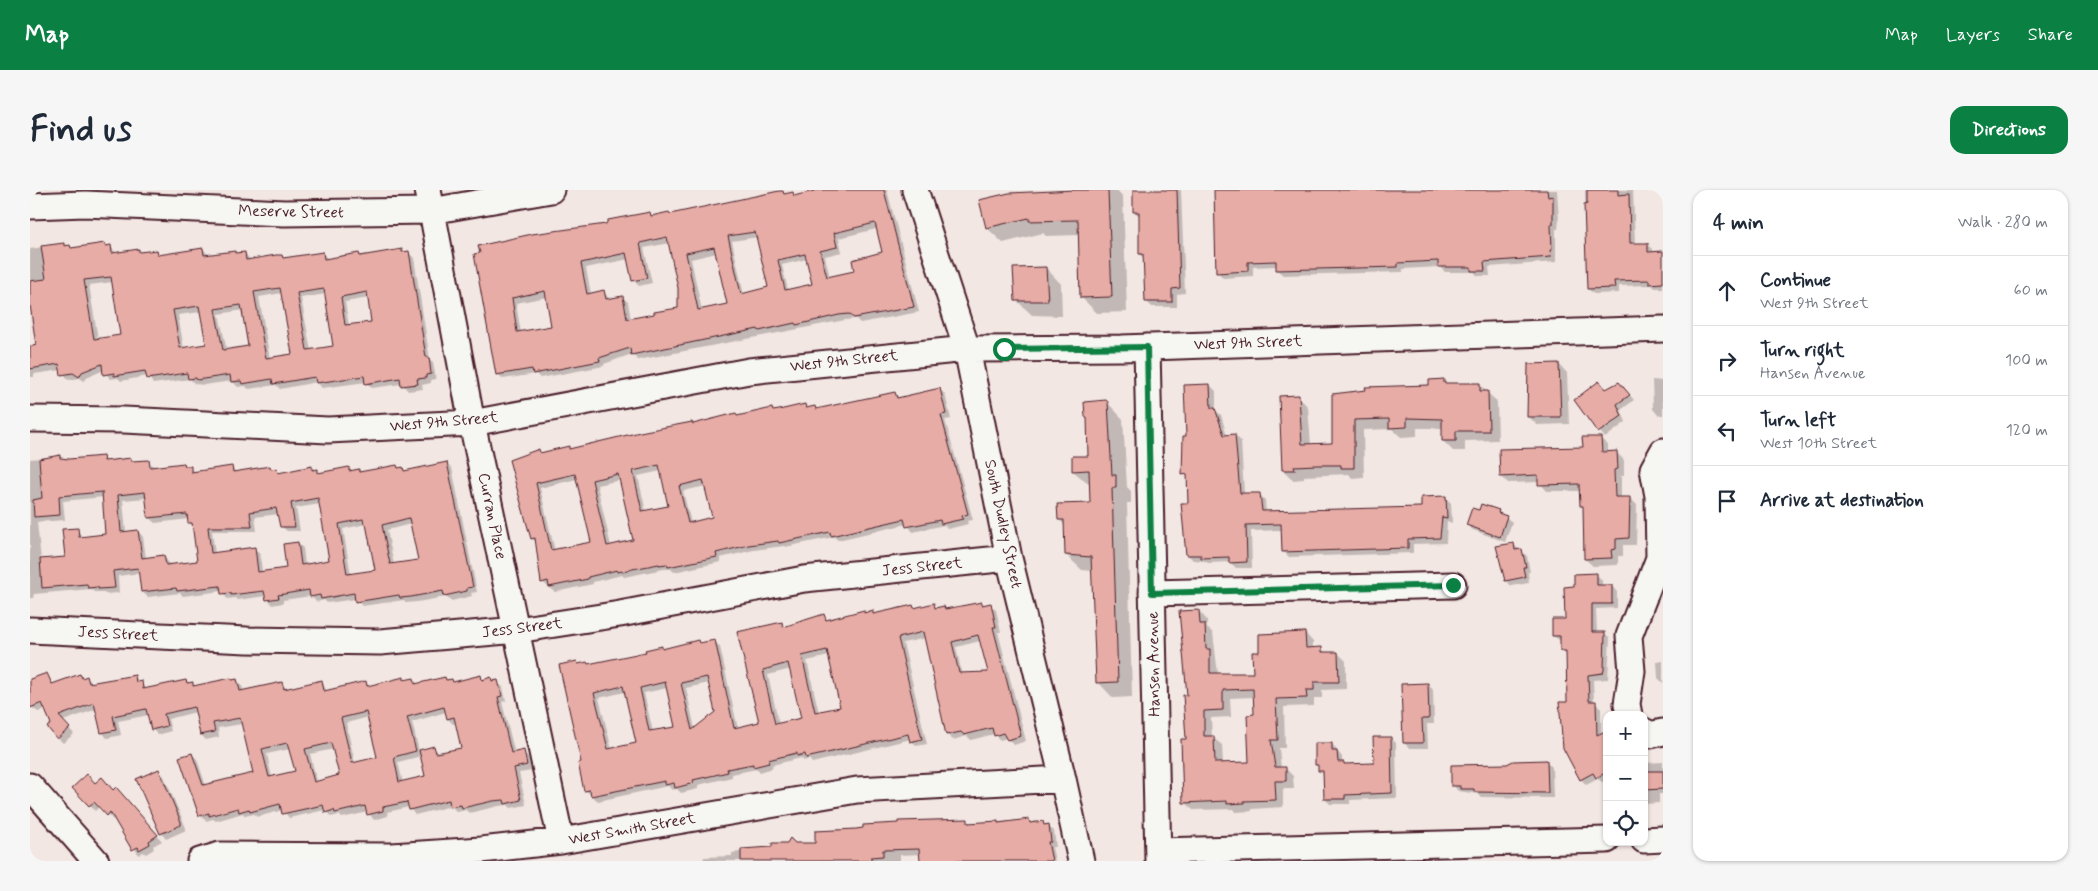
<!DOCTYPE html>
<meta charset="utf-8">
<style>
body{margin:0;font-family:Mynerve,sans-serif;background:#f6f6f7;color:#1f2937}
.controls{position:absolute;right:15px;bottom:15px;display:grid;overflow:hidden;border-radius:10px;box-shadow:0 1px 4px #0004}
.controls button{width:45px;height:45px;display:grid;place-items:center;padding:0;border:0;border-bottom:1px solid #e0e1e3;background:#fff;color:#1f2937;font:25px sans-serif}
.stop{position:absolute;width:15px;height:15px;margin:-11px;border:4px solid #0b8043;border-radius:50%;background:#fff}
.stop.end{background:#0b8043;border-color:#fff;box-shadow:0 1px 5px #0008}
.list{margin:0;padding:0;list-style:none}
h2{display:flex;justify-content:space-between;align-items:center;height:65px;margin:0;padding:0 20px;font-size:21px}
h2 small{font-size:16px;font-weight:400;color:#747a83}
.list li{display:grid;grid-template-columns:32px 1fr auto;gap:15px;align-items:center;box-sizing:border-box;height:70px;padding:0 20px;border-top:1px solid #e0e1e3}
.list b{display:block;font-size:19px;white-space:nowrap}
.list p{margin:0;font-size:16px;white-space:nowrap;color:#747a83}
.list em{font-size:16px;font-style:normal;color:#747a83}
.icon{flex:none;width:28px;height:28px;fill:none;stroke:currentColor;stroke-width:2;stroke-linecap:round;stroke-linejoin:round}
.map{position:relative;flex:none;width:1633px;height:671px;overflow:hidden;border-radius:15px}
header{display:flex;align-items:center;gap:30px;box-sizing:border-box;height:70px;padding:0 25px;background:#0b8043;color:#fff}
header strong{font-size:24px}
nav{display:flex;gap:28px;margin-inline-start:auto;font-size:18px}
.intro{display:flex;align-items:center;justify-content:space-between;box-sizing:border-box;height:120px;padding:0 30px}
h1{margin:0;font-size:35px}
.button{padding:12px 22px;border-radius:15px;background:#0b8043;color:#fff;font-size:18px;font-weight:700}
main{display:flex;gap:30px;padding:0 30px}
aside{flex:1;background:#fff;border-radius:15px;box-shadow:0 1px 4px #0004}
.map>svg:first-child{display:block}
.shadow{fill:#0003;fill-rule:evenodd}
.building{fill:#e6aca5;stroke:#4a1f2b;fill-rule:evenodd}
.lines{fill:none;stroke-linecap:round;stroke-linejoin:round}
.minor-casing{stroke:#4a1f2b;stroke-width:29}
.minor{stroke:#f6f6f2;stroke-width:25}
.route{stroke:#0b8043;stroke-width:6}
.labels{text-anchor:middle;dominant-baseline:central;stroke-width:4;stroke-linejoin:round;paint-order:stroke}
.street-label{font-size:16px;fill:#4a1f2b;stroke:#f6f6f2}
</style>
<header>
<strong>Map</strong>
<nav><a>Map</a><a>Layers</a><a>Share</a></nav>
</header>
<div class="intro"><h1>Find us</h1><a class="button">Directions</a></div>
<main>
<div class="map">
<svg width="1633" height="671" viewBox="0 0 1633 671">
<rect width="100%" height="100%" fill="#f3e7e3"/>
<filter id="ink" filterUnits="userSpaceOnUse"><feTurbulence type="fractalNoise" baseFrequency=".02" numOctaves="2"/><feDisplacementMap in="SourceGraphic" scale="10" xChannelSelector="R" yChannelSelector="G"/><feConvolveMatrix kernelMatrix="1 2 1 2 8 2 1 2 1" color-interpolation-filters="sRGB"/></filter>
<g filter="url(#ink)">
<path class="shadow" d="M790,0H857L889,122L830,133L826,129L815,130L608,170L602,164L574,174V176L510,188L506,184L473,189L468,184L446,65L620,24L623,26L641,25L753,2L756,5L763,4L766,7ZM846,39L854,63L826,82L800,88L795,66L812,62L809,48ZM728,47L739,98L714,105L702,51ZM640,53L649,98V120L601,130L598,112L592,107L579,109L574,102L561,104L556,78L599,69L603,90L609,96L622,93L614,58ZM687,63L698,115L672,121L661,69ZM777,69L784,95L758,100L752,75ZM517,107L522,137L491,143L486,113Z
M1048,0H1087L1093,7L1097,122L1067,123L1052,108L1049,45L1016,46L1013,43L973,53L957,38L951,11Z
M1105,0H1151L1155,103L1147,104V117H1122L1116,111L1114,68L1110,64V27L1104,21Z
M1184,0H1527L1529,31L1528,39H1526V72L1459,77L1460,86H1448L1444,82H1415L1410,77L1373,79V82L1253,85L1247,80V76L1223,77V86L1193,88L1188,82Z
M1555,0H1603L1605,54H1617L1623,59V63L1633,62V98H1625L1622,95L1589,96V103L1564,104L1558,99Z
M33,54L42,59L74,54L81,57L87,64L108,61L111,63L126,62L131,66L173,59L179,65L204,62L206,64L215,63L220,70L252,66L255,69L293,64L298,69L329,64L332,67L372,61L374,63L378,62L384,68L400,170L403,173L406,189L401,190V193L392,195L393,199L378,201L372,194L342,198L336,192L292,198L287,192L250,199L246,195L219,199L215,196L208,197L202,191L174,195L165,194L160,189L123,194L118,186L91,191L88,188L80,189L74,180L58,187L54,191L50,188L38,190L32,180L4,184V187H0V155L7,154L0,105V59ZM83,92L91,146L68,149L59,95ZM252,103L263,165L240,169L229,107ZM296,104L304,157L281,161L271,108ZM339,108L343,133L319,136L315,112ZM213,120L219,157L197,161L189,124ZM171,122L177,155L154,159L148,125Z
M1016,78L1031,94L1032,126L1002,125L986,110Z
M1529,174L1537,183L1539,234L1507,235L1499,227Z
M1622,190L1633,191V225H1628L1623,219Z
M1413,191L1417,194H1449L1467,212L1468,250L1435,251V261H1423L1413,251V238H1387V246L1371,247L1362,239L1333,240L1334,287L1322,288L1319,284L1274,286V289L1263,290L1253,280L1268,206L1278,217L1281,255L1303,254L1304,205L1400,196Z
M1585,194L1591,195L1604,210L1591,220L1596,232L1575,248L1545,210L1576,200Z
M1180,195L1186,201V221L1191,225L1197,246L1205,245L1211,251L1214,304H1229L1235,310L1236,323L1393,318L1416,308L1421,313L1422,333L1417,331L1416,353L1383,354V363L1259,367L1253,361V340L1221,341L1222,378H1206L1200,372L1178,373L1175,371L1163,370L1157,364L1159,289L1154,284L1157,247Z
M909,199L915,204L921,229L915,230L943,330L937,331L938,334L918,339L914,335L883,342L877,334L808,350L804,347L755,357L754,356L724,360L690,368L691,372L644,382L641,379H634L594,387L592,385L563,392V394L525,402L512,392L507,353L502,348L481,270L509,260L513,264L538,258L541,260L706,225L708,227L742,219L744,222L775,216L778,219L785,217L788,220L865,203L870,209ZM631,281L640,317L616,322L608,286ZM547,289L562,353L525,361L510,298ZM591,290L604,351L581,356L567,295ZM676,296L684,328L661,333L653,301Z
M1076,211L1093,229L1097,297L1101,301V313H1097L1102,507L1083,508L1068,492L1062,381L1052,380L1036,365L1035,336L1029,329L1061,315V296L1043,281L1060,267L1059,230L1056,227Z
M1570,248L1578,255V263L1586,262L1594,270V286H1591V308H1600L1607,315L1606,355H1593V366H1588V375L1563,376L1555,369L1554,318L1551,316V301H1517L1509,292L1478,293L1471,286L1554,258Z
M29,266L33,269L39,270L73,267L77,272L100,270L103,272L119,271L124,277L154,275L166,282L201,277L207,283L240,278L250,283L281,277L291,284L318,278L322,282L328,280L331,283L366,276L376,282L416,273L422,278L447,402L441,403L442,406L421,411L416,407L387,412L376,413L374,410L332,416L326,409L297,413L294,410L287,412L281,406L253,410V413L242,415L236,406L208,410L205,408L197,409L192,401L153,406L150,403L118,407L112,402L110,383L88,386L89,403L75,404L72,402H64L61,399L4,404L3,408H0V269ZM74,307L77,345L53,348L47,339L36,368L11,370L7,332L35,330L33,311ZM117,308L119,328L125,333L159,329L163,337L168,372L140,375L134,366L116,368L113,347L108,341L96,343L93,310ZM290,314L300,371L275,375L273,358L267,353L257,379L232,382L230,364L225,359L185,364L182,341H227L225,327L249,324L251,336L257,341H270L266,318ZM336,334L347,381L321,385L313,339ZM381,334L389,371L364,375L357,340Z
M1468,321L1482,332L1475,352L1443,340L1437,335L1449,322Z
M1484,355L1497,366L1500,382H1498L1499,393L1481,396L1476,390Z
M1566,384L1572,390V397L1582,396L1587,402V418L1566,419L1567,443H1574L1580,448L1578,489L1563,490L1564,512L1571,518V544H1577V590L1572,592L1568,589L1556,595L1551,589L1538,513V466L1532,460L1531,451L1523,446L1536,430L1546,398Z
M952,413L955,416L960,415L966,420L971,442H968L996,551L984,555L977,548L970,550L964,544L941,550L937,546L923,550L917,545L896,448L873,453L897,554L886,556L881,549L782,573L779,569L774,571L771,568L742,575L743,578L730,582L727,579L702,584V587L668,595V599L651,603L647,599L642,600L638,596L568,611L555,600L547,473L549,475H559L618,463L631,458L633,460L668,452L671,454L685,451L690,457L708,539L731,533L708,443L752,433L756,438L794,426L798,430L834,421L836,424L842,422L845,425L882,416L885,419L903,415L908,419L914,418L916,420ZM950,451L959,483L932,484L926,457ZM799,466L812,517L789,523L777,471ZM761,479L772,529L749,534L738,485ZM679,493L686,523L665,539L656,498ZM637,498L646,538L623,542L614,503ZM595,502L607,553L582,560L569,508Z
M1169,421L1177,430V438L1183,443L1188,484H1224L1231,463L1275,443L1283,452V459L1291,458L1296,463H1308L1316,471V499L1292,500V508H1284V516L1254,517L1255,558H1249L1251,578H1255L1263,586L1264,599H1253V617L1222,619V621L1206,622L1204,619L1163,620L1155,612L1158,506L1150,422ZM1225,507V525L1220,574H1193L1192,555L1182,547L1181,528L1201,527L1200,508Z
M1633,471V493L1628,488L1627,472Z
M16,484L24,495L50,486L53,489L57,488L62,493L104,486L117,500L156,491L166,496L207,490L212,496L214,502L251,493L257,499L291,492L298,502L336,493L340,497L373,488L376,491L384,490L389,495L415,489L424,493L451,487L454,490L461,489L473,497L476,511L472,512L485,564L493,562L498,567L502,581L489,583L496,615L481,618L478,615L469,616L439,623L436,620L427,622L421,616L385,625L379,617L357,622L358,626L344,630L338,622L312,628L309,625L301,627L295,620L259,628L253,620L227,627L224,624L215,626L213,623L186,631L183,629L176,631L170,626L151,568L162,564L167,569L176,596L224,584L212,534L188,538L189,547L176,550L171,545L166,522L138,529L141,541L128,545L122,539L119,525L88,531L91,545L77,548L72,542L67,519L33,531L44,544L33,553L28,548L16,519L8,522L0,516V491ZM416,522L418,529L423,534L427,533L432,559L410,564L404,558L389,561L382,532ZM339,527L348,568L325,573L316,533ZM260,559L266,582L242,588L237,564ZM304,559L310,586L287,592L280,564ZM391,566L396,587L373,593L368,572Z
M1398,494L1403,500L1404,534H1397L1398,558H1380L1374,553Z
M1360,548L1366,553L1367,608L1320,610V614H1300L1295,609L1294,586L1287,574L1302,554L1312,567V573L1315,575L1345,574Z
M1517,572L1522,577L1523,608L1451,607L1448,604L1428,601L1423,595L1477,575Z
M1633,572V604H1629V613L1614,614V573Z
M128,581L134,586L156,638V640L136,649L131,643Z
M65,594L91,604L132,651L123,656L124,659L116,664L113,662L109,665L85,628L83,630L70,616L65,621L44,598Z
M999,630L1002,634L1013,633L1024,641L1026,657H1022L1025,671H893V664L870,665V671H667L673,670L674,667L702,666V663L764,654H786L827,641L938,631L942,634Z"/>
<path class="building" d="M787,0H854L884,117L824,128L819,124L809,125L766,135L765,133L729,141L728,139L601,165L600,158L569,168L570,171L503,184L502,179L466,185L444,64L450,63L448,56L502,44L576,34L578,30L620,22L621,26L639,22L640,24L749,1H753L754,4L763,2L764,6ZM845,33L852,62L822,70L824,81L797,87L790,61L807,57L804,43ZM725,42L738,97L711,104L698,46ZM637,47L648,98V118L624,122V124L597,129L593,106L576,109L574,100L557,104L551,73L596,63L602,91L617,88L610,53ZM684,57L697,114L668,120L656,63ZM775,64L782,94L755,100L748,70ZM515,101L521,136L487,142L482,108Z
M1046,0H1078L1082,107L1050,108L1048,30L999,31V28L956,38L949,10L979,3Z
M1103,0H1147L1150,98L1142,99V112H1115L1113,64H1109V22H1103Z
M1184,0H1517L1518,7L1523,6V34H1521L1522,60H1520L1521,67L1454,72L1455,81H1441V77H1408V71L1368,73V77L1246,80V71L1218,72V81L1186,83Z
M1557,0H1588V5L1599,4L1600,53H1618V62L1633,61V93L1619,94V90L1584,91L1585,98L1557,99L1554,15L1557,14Z
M34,53V56L40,55L41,58L75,53V56L81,55L82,63L109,59V62L127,60L128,65L173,58L174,65L205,61V63L215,62L216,70L246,65H252L253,68L293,62L294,69L329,63L330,66L372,59V62L379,61L396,167H399L401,184L396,185V188L387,189L388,194L371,196L370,188L335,194L334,186L286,193L285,187L243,194L242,189L212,194L211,191L201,192L200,185L167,190L166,188L158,189L157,183L117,189L115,181L84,186V183L73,185L72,174L52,182L49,187L43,183L31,185L29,174L0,179V157L6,155L0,115V91L16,89L11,56ZM81,87L90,145L64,149L54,90ZM250,98L262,164L236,168L224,102ZM294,99L303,156L277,160L267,103ZM337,102L341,132L315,135L311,107ZM211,115L218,156L193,160L185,119ZM169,116L176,154L150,158L143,120Z
M1016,77L1018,111H985L983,78Z
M1529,173L1531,227H1497L1498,174Z
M1414,189V193H1450V201H1458L1459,241H1426V251H1412V229L1377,228V237L1359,238V229L1324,230V278H1311V275H1287L1264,276L1265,280H1252L1249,206L1269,205L1272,254L1302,253V204L1336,200L1335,197L1399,195V190Z
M1569,191L1576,199L1589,192L1600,205L1587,214L1592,226L1568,243L1544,210Z
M1180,194L1181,218H1185L1194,245L1205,244L1210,303H1230L1232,321L1391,317V307L1416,306L1417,328L1412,327L1410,348L1378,349V358L1252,362L1251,334L1216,335L1217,372L1199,373V367L1171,368V365H1156L1151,313H1158L1157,284L1152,285L1153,246H1156L1154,195Z
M910,198L916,224L911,225L938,324L932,326L933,329L911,334L910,330L876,337L874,329L801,346L800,342L749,353L748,351L719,355L686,363L687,367L638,377L637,374L629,375V374L587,382V380L558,387V389L519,397L518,391L511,393L505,348L501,349L479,270L509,259L510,263L539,256V259L610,242L662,232L663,234L706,223L707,226L742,218L743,221L749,220L775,214L776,218L785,216L786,219L865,202L867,208ZM629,275L638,316L612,321L603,281ZM545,284L561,352L521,360L506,293ZM588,284L603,350L577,356L562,290ZM673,290L682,327L658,333L649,296Z
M1076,210L1078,212L1082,285H1086V298H1082L1088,492L1066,493L1061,367L1035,365L1034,330H1028L1027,314L1060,313L1059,280L1042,281V266H1058L1057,227H1055L1054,212Z
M1552,247H1571L1572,262L1587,261L1588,279L1584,280L1585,307H1600L1599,348L1586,349V359L1581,360L1582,368L1554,369L1553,316H1550L1549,294L1508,295V285L1470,287L1469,259L1553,257Z
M30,265V268L39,269L73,266L74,271L101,268V271L119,270L120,277L154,273L155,276H161V282L202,276L203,282L240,276L241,279L247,278L248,283L282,276V280L288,279V283L319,277V281L329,279V282L367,275L368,278L373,277L374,281L417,272L443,397L437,398V401L414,406L413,401L381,407L370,408L369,405L325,412L324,403L291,409L290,405L280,407L279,400L248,405L249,408L236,410L234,401L201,405V403L191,404L190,396L147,401L146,398L111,402L108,378L83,381L85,398L68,399V397L58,398L57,394L12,398L10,369L35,367L32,339L48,338L49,347L75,344L72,302L29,306L30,325L4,327L3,310L12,308L9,269ZM115,302L118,328L157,324L158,333H162L167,371L136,375L134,365L112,368L108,340L91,342L88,305ZM288,308L299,370L271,375L268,352L253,354L256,378L228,382L225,357L181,363L178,337H222L220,322L246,318L250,337H265L261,313ZM379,328L388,370L360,374L352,335ZM333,329L334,334H336L345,380L317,384L309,334Z
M1451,314L1469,320L1468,323L1477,326L1470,347L1436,335L1442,318L1449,320Z
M1484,353L1485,360L1492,359L1496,377H1493L1495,387L1475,391L1466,356Z
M1567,383V395H1582V414H1562V442H1575L1574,480L1573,483L1558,485L1559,511H1566L1567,545L1577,540V582L1566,588L1563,583L1550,590L1533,558L1529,512H1537L1536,461H1530V446H1522V429H1535L1534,397L1544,396V384Z
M952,412V415L961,413L966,437H963L991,546L977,550L973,543L964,546L962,538L934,545L931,542L916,545L893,442L868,448L892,549L880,552L878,544L776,568L775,564L767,566V563L738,570L739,573L723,577V574L697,579L698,582L663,590L664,593L645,598L644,593L635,595V591L561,606L560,600L554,601L548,573L551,572L529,475L547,471L548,474L557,472L558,474L616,462L615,460L632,456V459L668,450L669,453L685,450L704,538L729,532L707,442L752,432L753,437L794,424L796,430L834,420V423L843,420V424L883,415L884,418L904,413L905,418L914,416L915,419ZM948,445L958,482L929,483L922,452ZM797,460L810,517L785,522L772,466ZM758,473L771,528L745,534L733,480ZM677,487L685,522L662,540L651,493ZM635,492L645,537L619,541L610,498ZM593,496L606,553L578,559L564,503Z
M1169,420L1170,434H1175L1176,459H1180V483H1223L1222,462H1229V444L1275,442L1276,458L1292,457V462H1308L1309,492H1284V500H1276L1277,508L1246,509L1248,550H1241L1245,577H1256V591H1245L1246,610L1214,611V613L1197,614V611L1153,613L1151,549H1156L1153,505H1157L1149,421ZM1223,499L1224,524L1217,525L1219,572L1185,573L1184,546H1174V521L1193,520V500Z
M17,483L22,494L50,484L52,488L57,486L59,493L105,485L106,492L112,491L113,499L156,490L157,493L163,492V496L201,488L202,490L207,489L210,501L252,492L254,499L292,490L294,501L336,491L337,496L374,487V490L384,488L385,494L415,487L416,490L422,489L423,492L451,485L452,490L461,487L462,491L468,490L472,506L468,507L481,563L494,560L497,575L484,578L491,610L475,614L474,610L463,611L432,618L431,615L420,617L419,610L379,620L377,612L353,617V621L337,625L335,616L305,623L304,620L295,623L293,615L252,624L250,614L220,622L219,619L209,622L208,618L179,626V623L169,626L149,567L162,563L173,595L223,583L210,528L183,533L185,542L170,545L164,517L134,524L137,536L121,540L116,519L83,526L86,540L71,543L64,513L29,526L40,538L27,549L17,537L21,534L12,513L0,518V489ZM414,517L417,529L424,527L431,558L406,563L404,556L389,560L395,586L369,592L364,567L386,561L377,527ZM336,522L347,567L322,573L311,528ZM257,553L265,581L239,587L232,559ZM301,553L309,585L284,592L275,559Z
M1398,493L1399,529H1392L1393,553H1373L1371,494Z
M1343,547H1361L1362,603L1315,605V609H1294L1293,581H1288V575H1285V553H1302V561H1307L1308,572H1314V574L1344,573Z
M1517,570L1518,603L1444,602V599H1430V596H1421V575L1477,574L1483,571Z
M129,579L151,632V635L130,644L106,589Z
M1614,581H1633V599L1614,600Z
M57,584L65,593L72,587L83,600L86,597L128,645L119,651L120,654L109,660L108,657L102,660L80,622L77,626L64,612L59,616L42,598Z
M938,629V633L968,631V633L999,629L1000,633L1013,631L1014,635L1019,634L1021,652H1018L1022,671H890L889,659L853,660V666L841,667V671H711V659L742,657V653H757L760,648L765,653H785V641L826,639L833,638V635L868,633V631Z"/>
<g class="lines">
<defs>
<path id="minor" d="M398,0L442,233L531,651
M885,0L937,159L979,368L1033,589L1051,671
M0,16L55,14L254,23L401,21L521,0
M1117,157L1128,671
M0,229L94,230L298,240L442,233L719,181L937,159L1092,158L1633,139
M1122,403L1423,395
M0,440L217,450L350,452L487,440L590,424L774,389L979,368
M1599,525L1597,514L1602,481L1599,446L1629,368L1628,306L1623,279L1633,261
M1614,541L1620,545L1633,542
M0,596L66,671
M1614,650L1633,649
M1128,661L1577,650
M170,671L190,665L362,666L451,660L531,651L827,600L1033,589"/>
</defs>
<use href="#minor" class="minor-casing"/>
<use href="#minor" class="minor"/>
</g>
</g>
<g class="lines" filter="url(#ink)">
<path class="route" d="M974,159L1117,157L1122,403L1423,395"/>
</g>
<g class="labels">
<g class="street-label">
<text transform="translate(261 22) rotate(1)">Meserve Street</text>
<text transform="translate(1218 153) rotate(-2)">West 9th Street</text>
<text transform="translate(814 171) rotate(-6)">West 9th Street</text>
<text transform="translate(414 232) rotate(-5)">West 9th Street</text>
<text transform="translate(462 326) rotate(78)">Curran Place</text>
<text transform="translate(973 334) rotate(78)">South Dudley Street</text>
<text transform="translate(892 377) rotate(-6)">Jess Street</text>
<text transform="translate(492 438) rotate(-7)">Jess Street</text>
<text transform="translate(88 444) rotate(3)">Jess Street</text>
<text transform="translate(1124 474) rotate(-91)">Hansen Avenue</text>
<text transform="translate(602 639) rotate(-10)">West Smith Street</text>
</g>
</g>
</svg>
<div class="controls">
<button>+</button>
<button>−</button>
<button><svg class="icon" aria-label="locate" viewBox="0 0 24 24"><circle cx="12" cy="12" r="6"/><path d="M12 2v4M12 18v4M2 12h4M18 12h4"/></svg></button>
</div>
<div class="stop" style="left:974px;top:159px"></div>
<div class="stop end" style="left:1423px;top:395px"></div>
</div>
<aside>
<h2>4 min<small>Walk · 280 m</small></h2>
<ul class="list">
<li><svg class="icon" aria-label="ahead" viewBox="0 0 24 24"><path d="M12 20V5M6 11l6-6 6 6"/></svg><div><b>Continue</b><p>West 9th Street</p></div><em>60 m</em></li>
<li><svg class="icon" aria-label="right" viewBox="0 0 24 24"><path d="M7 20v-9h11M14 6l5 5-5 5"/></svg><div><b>Turn right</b><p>Hansen Avenue</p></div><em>100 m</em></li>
<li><svg class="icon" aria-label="left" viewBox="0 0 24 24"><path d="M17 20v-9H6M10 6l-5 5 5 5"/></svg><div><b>Turn left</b><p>West 10th Street</p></div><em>120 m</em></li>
<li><svg class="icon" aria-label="arrive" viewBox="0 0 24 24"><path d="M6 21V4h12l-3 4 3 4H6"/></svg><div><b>Arrive at destination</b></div></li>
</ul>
</aside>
</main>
